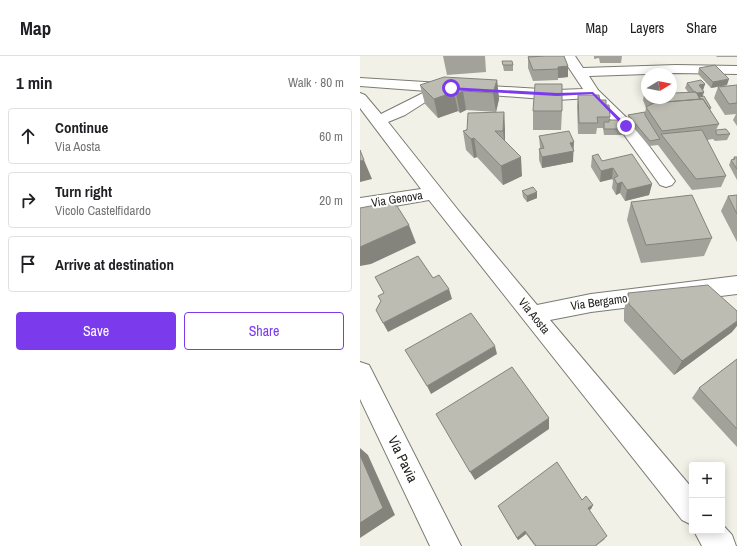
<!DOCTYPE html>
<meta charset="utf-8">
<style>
body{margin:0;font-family:"Archivo Narrow",sans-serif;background:#f2f2f2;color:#202124}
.controls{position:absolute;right:12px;bottom:12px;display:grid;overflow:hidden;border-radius:4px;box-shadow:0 2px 10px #0003}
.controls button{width:36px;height:36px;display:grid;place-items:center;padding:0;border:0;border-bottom:1px solid #e0e0e0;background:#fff;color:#202124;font:20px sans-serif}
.compass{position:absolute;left:281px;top:12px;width:36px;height:36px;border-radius:50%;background:#fff;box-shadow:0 2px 10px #0003;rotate:80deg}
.stop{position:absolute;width:12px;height:12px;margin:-9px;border:3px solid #7c3aed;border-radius:50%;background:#fff}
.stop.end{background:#7c3aed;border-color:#fff;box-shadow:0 1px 4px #0008}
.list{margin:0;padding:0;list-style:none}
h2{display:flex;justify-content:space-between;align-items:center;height:52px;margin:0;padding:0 16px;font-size:17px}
h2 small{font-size:13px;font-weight:400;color:#757577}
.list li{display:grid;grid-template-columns:26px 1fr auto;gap:12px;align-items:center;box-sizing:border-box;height:56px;margin:0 8px 8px;padding:0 8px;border:1px solid #e0e0e0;border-radius:4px}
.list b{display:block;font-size:15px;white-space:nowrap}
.list p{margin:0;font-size:13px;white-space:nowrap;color:#757577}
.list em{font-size:13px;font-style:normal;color:#757577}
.actions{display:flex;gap:8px;padding:12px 16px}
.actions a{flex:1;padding:9px 0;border:1px solid #7c3aed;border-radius:4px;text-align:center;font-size:14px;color:#7c3aed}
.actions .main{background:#7c3aed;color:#fff}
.icon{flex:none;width:22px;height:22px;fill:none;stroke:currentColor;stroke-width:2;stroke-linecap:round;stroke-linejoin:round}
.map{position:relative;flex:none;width:377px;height:490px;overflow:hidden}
header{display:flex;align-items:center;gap:24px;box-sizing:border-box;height:56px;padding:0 20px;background:#fff;border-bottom:1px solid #e0e0e0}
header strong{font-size:19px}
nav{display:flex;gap:22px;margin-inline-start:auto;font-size:14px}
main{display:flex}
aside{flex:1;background:#fff}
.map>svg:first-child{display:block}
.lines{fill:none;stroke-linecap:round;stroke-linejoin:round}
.minor-casing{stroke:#7b7b73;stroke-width:2}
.minor{fill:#fff;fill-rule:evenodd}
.wall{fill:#a2a29a}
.shaded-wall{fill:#84847d}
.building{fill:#bcbcb3;stroke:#84847d}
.route{fill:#7c3aed}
.labels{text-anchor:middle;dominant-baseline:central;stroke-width:4;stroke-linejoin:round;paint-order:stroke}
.street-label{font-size:12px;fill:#21211e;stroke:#fff}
.near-street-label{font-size:14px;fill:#21211e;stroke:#fff}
</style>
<header>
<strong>Map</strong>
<nav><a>Map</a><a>Layers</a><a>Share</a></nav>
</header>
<main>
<aside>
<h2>1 min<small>Walk · 80 m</small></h2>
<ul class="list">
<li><svg class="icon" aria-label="ahead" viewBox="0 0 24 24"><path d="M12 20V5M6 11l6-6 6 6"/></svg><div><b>Continue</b><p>Via Aosta</p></div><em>60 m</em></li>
<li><svg class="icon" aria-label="right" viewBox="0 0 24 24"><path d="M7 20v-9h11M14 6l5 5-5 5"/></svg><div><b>Turn right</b><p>Vicolo Castelfidardo</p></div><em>20 m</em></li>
<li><svg class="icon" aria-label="arrive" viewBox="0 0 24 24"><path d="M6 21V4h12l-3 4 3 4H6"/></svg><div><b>Arrive at destination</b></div></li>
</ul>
<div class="actions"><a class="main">Save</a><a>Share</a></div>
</aside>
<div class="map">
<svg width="377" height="490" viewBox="0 0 377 490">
<rect width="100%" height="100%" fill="#f1f1e7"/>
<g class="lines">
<defs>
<path id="minor" d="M201,0H215L223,12L316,9L377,10V18L316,17L229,20L238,34L272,67L312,121L315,125L312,129L306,131L300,129L260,73L229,42L197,44L90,36L67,45L45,59L28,66L102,159L177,249L231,238L377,220V238L231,256L190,264L332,432V469L322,464L69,144L0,156V142L61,133L0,52V37L5,39L21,58L67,35L0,30V22L197,34L223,33Z
M0,306L9,309L101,490H70L0,343Z
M362,468L372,479L376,490H342L334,475H362Z"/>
</defs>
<use href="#minor" class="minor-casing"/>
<use href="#minor" class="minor"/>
</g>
<path class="wall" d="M83,0H125L126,16L87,19Z
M168,0H204L208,10V21L198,22V24L173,25L168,12Z
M234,0H262L261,7H240L239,2L234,3Z
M356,0H377V1H357Z
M142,5L153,9V15H144Z
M339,12L367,29L351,32L338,18Z
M137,24L139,43L136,56L106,54L100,57L98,55L78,62L65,48L60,29Z
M327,27L345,28L343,34L344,36L342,40L351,52L350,54L359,68L356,74L370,78L367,84L355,85L353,83L347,84L366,120L361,131L332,134L298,89L289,90L268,65V59L285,56L286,52L283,44L285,33H287V42H311L315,37L328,36L325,32Z
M377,29V70L373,64L376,58L365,59L354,42L358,31Z
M218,39L240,44L246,49L250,61L249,64L266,73L265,79H244L243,72H237L236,78H218L217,50Z
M173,55H202L201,74H173Z
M144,56L145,75V85L162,120L143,129L117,101L114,102L106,94L103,75Z
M179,80L213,94V106L182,112L179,104V93L180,92Z
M232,100L292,128L289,139L265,145L260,137L256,139L252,132L253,125L252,123L240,126L231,111Z
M374,101H377V124L369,109L371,104L373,103Z
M162,135L177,142L167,146L163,141Z
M377,139V186L361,155L368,140Z
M271,146L352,182L344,200L281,207L267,164Z
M268,237L372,276L314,319L264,265V254Z
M377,303V391L332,342L339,332Z
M222,444L233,449L231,453L229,454L245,483L236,490H175L166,478L158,484L138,450Z"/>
<path class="shaded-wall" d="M208,10V21L198,22V11Z
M369,23L367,29L351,32L353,26Z
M137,24L139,43L136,56L133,37Z
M345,28L343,34L337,35L339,29Z
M103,35L106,54L100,57L96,38Z
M94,36L98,55L78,62L74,43Z
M344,36L342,42H336L335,37Z
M144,56L145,75V94L143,75Z
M114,82L117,101L114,102L111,83Z
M214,86L213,106L182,112V101L210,87Z
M161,101L162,120L143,129L141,110Z
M4,104L12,123L0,126V105Z
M253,112L252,123L240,126L241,115Z
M262,126L260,137L256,139L257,128Z
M292,128L289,139L265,145L267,134Z
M177,136V142L167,146V140Z
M49,169L56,187L11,208L0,210V191Z
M89,233L92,243L28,276L23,267Z
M377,265V270L372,276L314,319L322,305Z
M135,290L137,298L71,338L67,330Z
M189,362V373L115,424L110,416Z
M0,392L8,399L35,459L0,482Z
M233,449L231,453L226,456L228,452Z
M165,475L166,478L158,484L157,482Z"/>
<path class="building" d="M185,0H204L208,10L198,11V13L173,14L168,1Z
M142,5H152L153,9H143Z
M355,9L369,23L353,26L339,12Z
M84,21L137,24L133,37L103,35L96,38L94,36L74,43L60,29Z
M341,24L345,28L339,29L344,36L337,37L336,36H334L327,27Z
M175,28H202V55H173Z
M377,29V47L369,48L358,31Z
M285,33H287V38Z
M311,33H312L315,37L336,36L340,43L294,47L292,48L289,42H311Z
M218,39H239L240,44H246V49H249L250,61H237L238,67H219Z
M344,40L351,52H349L343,43H340L339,41Z
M343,43L359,68L302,75L286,51L294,47Z
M144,56L143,75H135L161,101L141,110L114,82L111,83L103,75L107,74L108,57Z
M285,56V59L300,83L290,85L268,59Z
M249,64H265L266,73H244V66H249Z
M366,73L370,78L357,79L356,77V74Z
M342,74L366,120L336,123L301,78Z
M209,75L214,86L210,87L214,95L182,101L179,93L184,92L179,80Z
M0,94L4,104L0,105Z
M238,98L242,105L272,98L292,128L267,134L262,126L257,128L254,122L258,120L253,112L241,115L232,100Z
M374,101H377V113L371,104L375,103Z
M173,131L177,136L167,140L162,135Z
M332,139L352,182L286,189L271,146Z
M377,139V158L368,140Z
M26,147L37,150L49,169L0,191V152Z
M58,200L73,222L79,219L89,233L23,267L16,254L21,245L18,240L24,237L15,221Z
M348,229L377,255V265L322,305L269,248L268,237Z
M111,257L135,290L67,330L45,294Z
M377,303V373L339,332Z
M152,311L189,362L110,416L76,358Z
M0,399L23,452L0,467Z
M197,406L222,444L226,440L233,449L228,452L247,480L235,490H176L165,475L157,482L138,450Z"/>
<path class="route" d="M89,31L197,37L233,36L268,70L264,71L232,38L197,40L91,34Z"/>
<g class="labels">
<g class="street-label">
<text transform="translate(37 143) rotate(-9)">Via Genova</text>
<text transform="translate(239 246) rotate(-8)">Via Bergamo</text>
<text transform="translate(174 260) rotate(51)">Via Aosta</text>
</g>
<g class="near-street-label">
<text transform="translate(43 403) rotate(64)">Via Pavia</text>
</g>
</g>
</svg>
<div class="controls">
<button>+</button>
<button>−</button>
</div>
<svg class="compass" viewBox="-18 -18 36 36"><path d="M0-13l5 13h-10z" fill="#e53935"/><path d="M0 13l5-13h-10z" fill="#757577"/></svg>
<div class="stop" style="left:91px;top:32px"></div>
<div class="stop end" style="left:266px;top:70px"></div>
</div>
</main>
